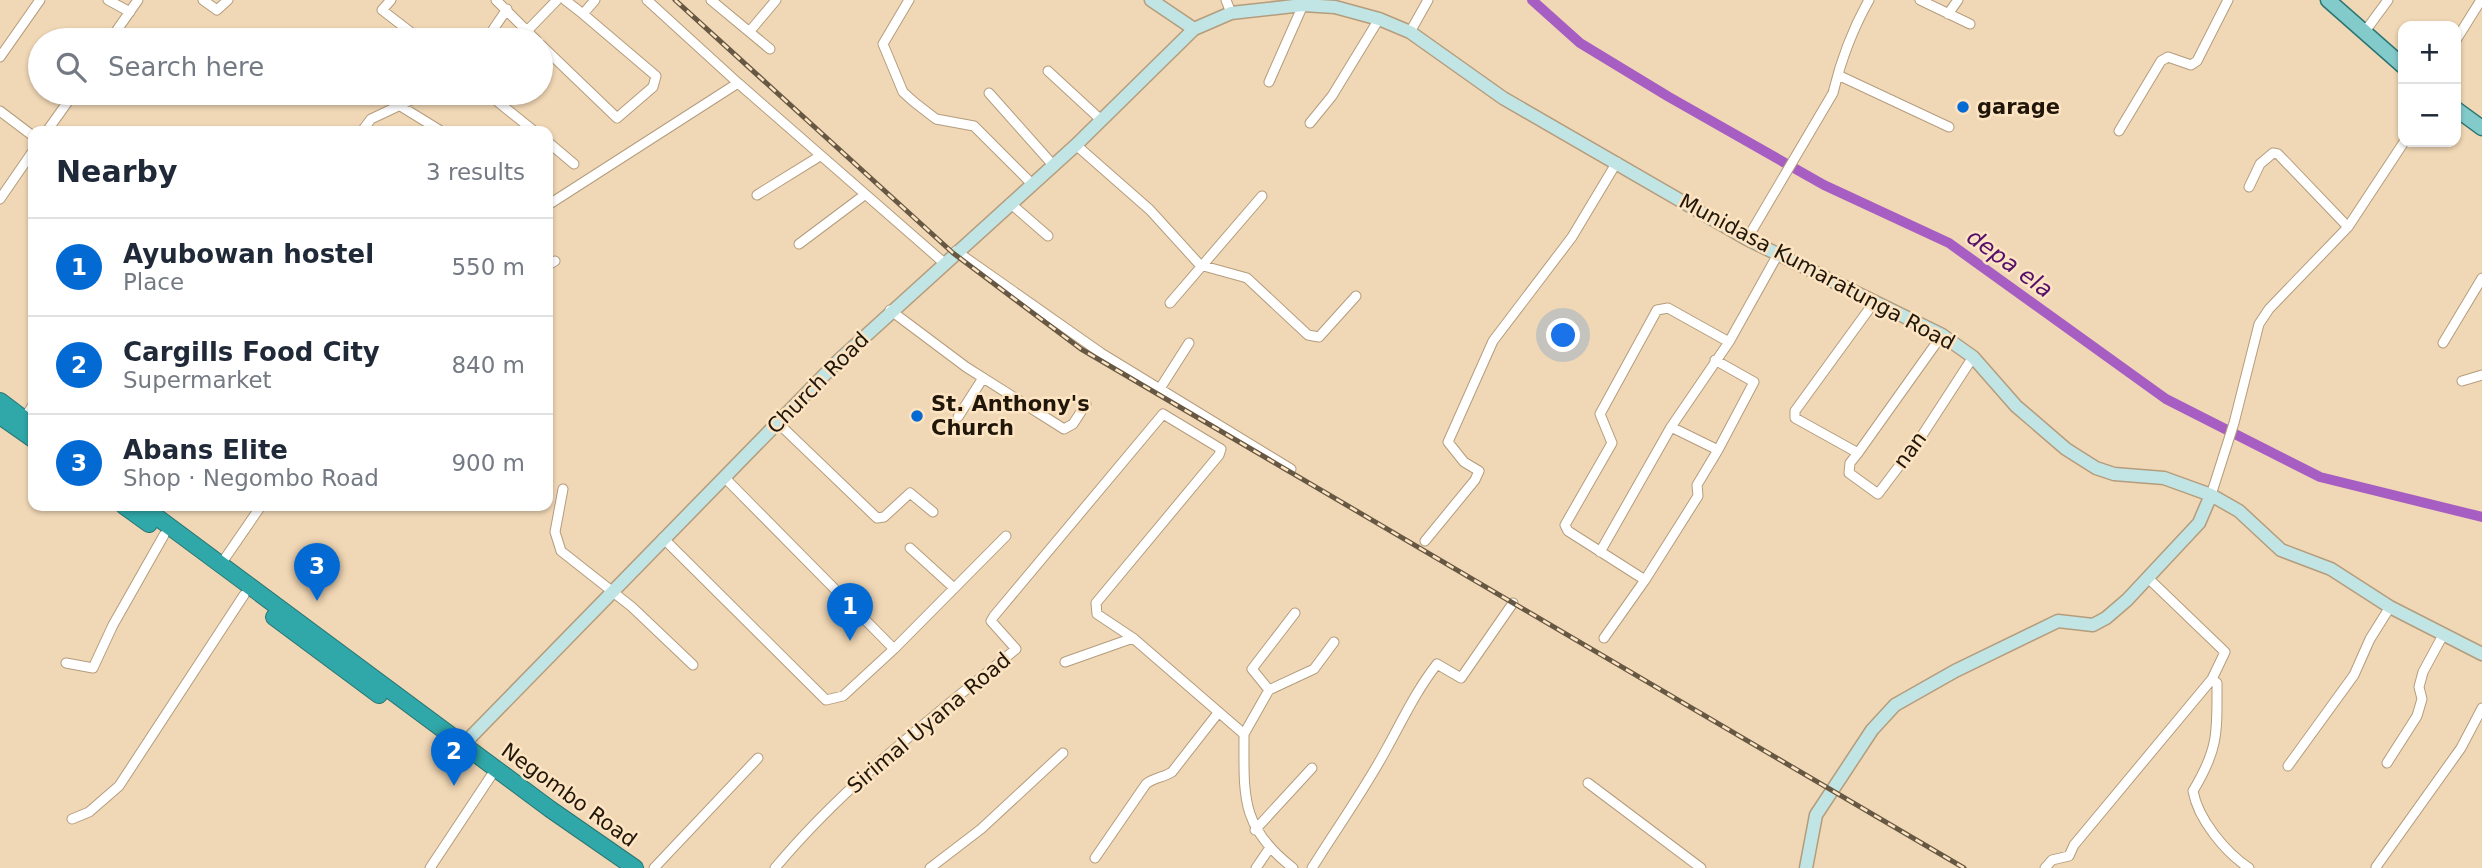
<!DOCTYPE html>
<meta charset="utf-8">
<style>
body{margin:0;font-family:"DejaVu Sans",sans-serif;background:#f2f2f3;color:#1f2937}
.controls{position:absolute;right:21px;top:21px;display:grid;overflow:hidden;border-radius:14px;box-shadow:0 2px 5px #0004}
.controls button{width:63px;height:63px;display:grid;place-items:center;padding:0;border:0;border-bottom:2px solid #e0e1e3;background:#fff;color:#1f2937;font:35px sans-serif}
.you{position:absolute;left:1564px;top:336px;width:24px;height:24px;margin:-18px;border:5px solid #fff;border-radius:50%;background:#1a73e8;box-shadow:0 0 0 10px #1a73e833}
.badge{display:grid;place-items:center;width:46px;height:46px;border-radius:50%;background:#046ad3;color:#fff;font-size:23px;font-weight:700}
.pin{position:absolute;translate:-50% -58px;filter:drop-shadow(0 2px 4px #0008)}
.pin::after{content:'';position:absolute;top:37px;width:24px;height:21px;background:inherit;clip-path:polygon(0 0,100% 0,50% 100%)}
.list{margin:0;padding:0;list-style:none}
h2{display:flex;justify-content:space-between;align-items:center;height:91px;margin:0;padding:0 28px;font-size:30px}
h2 small{font-size:23px;font-weight:400;color:#747a83}
.list li{display:grid;grid-template-columns:46px 1fr auto;gap:21px;align-items:center;box-sizing:border-box;height:98px;padding:0 28px;border-top:2px solid #e0e1e3}
.list b{display:block;font-size:26px;white-space:nowrap}
.list p{margin:0;font-size:23px;white-space:nowrap;color:#747a83}
.list em{font-size:23px;font-style:normal;color:#747a83}
.icon{flex:none;width:38px;height:38px;fill:none;stroke:currentColor;stroke-width:2;stroke-linecap:round;stroke-linejoin:round}
.map{position:relative;flex:none;width:2482px;height:868px;overflow:hidden}
.search{position:absolute;background:#fff;box-shadow:0 2px 5px #0004;left:28px;top:28px;width:525px;height:77px;display:flex;align-items:center;gap:18px;box-sizing:border-box;padding:0 24px;border-radius:38px;color:#747a83;font-size:26px}
.panel{position:absolute;background:#fff;box-shadow:0 2px 5px #0004;left:28px;top:126px;width:525px;height:385px;border-radius:14px}
.map>svg:first-child{display:block}
.lines{fill:none;stroke-linecap:round;stroke-linejoin:round}
.canal{stroke:#a75ec2;stroke-width:10}
.street-casing{stroke:#b49d7d;stroke-width:11}
.secondary-casing{stroke:#b49d7d;stroke-width:15}
.primary-casing{stroke:#2a7571;stroke-width:17}
.highway-casing{stroke:#2a7571;stroke-width:18}
.street{stroke:#fff;stroke-width:9}
.secondary{stroke:#c1e5e5;stroke-width:12}
.primary{stroke:#83cacb;stroke-width:14}
.highway{stroke:#30a7a8;stroke-width:16}
.rail-casing{stroke:#675844;stroke-width:5}
.rail{stroke:#fde4c2;stroke-width:2.5;stroke-dasharray:8;stroke-linecap:butt}
.poi-dot{fill:#046ad3;stroke:#fde4c2;stroke-width:2.5}
.labels{text-anchor:middle;dominant-baseline:central;stroke-width:5;stroke-linejoin:round;paint-order:stroke}
.poi-label{font-size:21px;font-weight:bold;fill:#20170a;stroke:#fde4c2;text-anchor:start}
.street-label{font-size:21px;fill:#20170a;stroke:#fde4c2}
.water-label{font-size:23px;font-style:italic;fill:#560e6d;stroke:#fde4c2}
</style>
<div class="map">
<svg width="2482" height="868" viewBox="0 0 2482 868">
<rect width="100%" height="100%" fill="#f0d7b5"/>
<g class="lines">
<path class="canal" d="M1532,0L1580,43L1669,97L1824,185L1949,243L2166,399L2320,477L2482,517"/>
<defs>
<path id="street" d="M108,0L130,12
M203,0L217,10L228,0
M391,0L382,10L421,40
M496,0L536,40
M565,0L583,14L595,0
M647,0L738,83
M711,0L770,49
M909,0L883,44L903,92L914,102L936,119L974,126L1032,184
M1226,0L1231,13
M1920,0L1970,24
M1948,14L1958,0
M2366,30L2388,0
M527,31L557,0
M750,31L776,0
M1410,32L1428,0
M110,40L138,0
M486,40L507,9
M2456,40L2481,0
M541,45L617,118L653,87L656,76L583,14
M0,57L40,0
M1048,71L1100,119
M1840,76L1949,127
M1269,82L1303,5
M487,93L534,131
M989,93L1053,165
M402,107L441,131
M0,111L33,136
M1310,123L1332,96L1379,19
M47,131L74,93
M362,131L371,119L426,93
M2119,131L2161,61L2168,57L2191,65L2197,61L2228,0
M548,142L574,164
M1076,145L1150,210L1200,265L1247,278L1308,335L1319,337L1356,296
M2249,187L2260,164L2273,153L2278,154L2348,227
M757,195L820,156
M0,199L33,151
M1010,203L1048,236
M548,205L738,83L943,262
M1747,239L1833,93C1841,60 1852,30 1869,0
M799,244L863,196
M956,251L1101,353L1291,469
M548,265L555,261
M1875,301L1795,411V418L1858,453L1942,335
M1170,303L1262,196
M890,310L966,367L1064,429L1073,424L1086,404
M1729,342L1668,308L1657,310L1600,414L1612,443L1565,525L1568,531L1645,580L1698,496L1697,485L1718,450L1671,427L1729,342L1777,256
M2443,343L2482,278
M1715,360L1754,382L1718,450
M2462,381L2482,375
M1159,390L1189,343
M958,417L983,378
M24,419L33,405
M778,423L877,518L884,517L910,493L933,512
M1858,453L1850,463L1849,473L1878,494L1921,437L1973,357
M725,478L894,649
M563,489L555,532L561,551L632,607L693,665
M2211,495L2234,423L2259,324L2269,309L2348,227L2404,142
M663,538L826,700L843,696L894,649L1006,536
M1425,541L1475,480L1479,471L1464,462L1448,442L1493,341L1572,237L1617,162
M910,548L954,588
M1600,552L1671,427
M221,564L261,506
M2147,577L2225,652L2212,679L2217,683C2217,732 2219,748 2193,791C2198,819 2225,852 2249,868
M1604,638L1645,580
M1065,662L1133,638
M66,663L93,668L113,625L164,535
M1269,690L1314,669L1334,642
M1244,734L1269,690L1252,669L1295,613
M2387,763L2417,716L2422,699L2419,687L2423,672L2443,635
M2288,766L2354,675L2370,639L2390,607
M1588,783L1701,868
M72,819L89,812L119,786L244,595
M1255,830L1312,768
M1095,858L1146,784C1155,777 1163,778 1172,772L1218,713
M2376,867L2461,748L2482,708
M430,868L491,776
M654,868L758,758
M775,868C845,784 932,718 1016,649L991,621L994,616L1163,414L1221,449L1219,455L1096,603L1097,614L1133,638L1244,734C1244,797 1240,827 1293,868
M930,868L981,829L1063,753
M1256,868L1269,849
M1312,868C1337,828 1365,789 1387,748C1403,719 1416,691 1437,664L1461,678L1513,603
M2045,868L2052,860L2069,856L2074,845L2212,679"/>
<path id="secondary" d="M1151,0L1194,29
M457,751L839,360L1076,145L1194,29L1231,13L1303,5L1335,7L1379,19L1410,32L1503,98L1747,239L1942,335L1973,357L2016,406L2066,449L2096,468L2114,474L2164,478L2211,495L2239,511L2281,550L2331,569L2390,607L2482,654
M1806,868L1816,815L1872,730L1895,705L1955,671L2058,621L2093,625L2106,618L2127,600L2199,523L2211,495"/>
<path id="primary" d="M2328,0L2403,66
M2456,109L2482,128"/>
<path id="highway" d="M0,401L33,426
M0,416L33,439
M124,506L149,524
M142,506L550,809L635,868
M274,617L379,695"/>
</defs>
<use href="#street" class="street-casing"/>
<use href="#secondary" class="secondary-casing"/>
<use href="#primary" class="primary-casing"/>
<use href="#highway" class="highway-casing"/>
<use href="#street" class="street"/>
<use href="#secondary" class="secondary"/>
<use href="#primary" class="primary"/>
<use href="#highway" class="highway"/>
<defs>
<path id="rail" d="M675,0L953,253L1081,349L1964,868"/>
</defs>
<use href="#rail" class="rail-casing"/>
<use href="#rail" class="rail"/>
</g>
<g class="poi-dot">
<circle cx="1963" cy="107" r="7"/>
<circle cx="917" cy="416" r="7"/>
</g>
<g class="labels">
<g class="poi-label">
<text x="1977" y="107">garage</text>
<text x="931" y="404">St. Anthony's<tspan x="931" dy="24">Church</tspan></text>
</g>
<g class="street-label">
<text transform="translate(1817 272) rotate(28)">Munidasa Kumaratunga Road</text>
<text transform="translate(818 383) rotate(-45)">Church Road</text>
<text transform="translate(1910 450) rotate(-54)">nan</text>
<text transform="translate(929 723) rotate(-40)">Sirimal Uyana Road</text>
<text transform="translate(569 795) rotate(36)">Negombo Road</text>
</g>
<g class="water-label">
<text transform="translate(2010 263) rotate(36)">depa ela</text>
</g>
</g>
</svg>
<div class="controls">
<button>+</button>
<button>−</button>
</div>
<div class="you"></div>
<div class="pin badge" style="left:850px;top:641px">1</div>
<div class="pin badge" style="left:454px;top:786px">2</div>
<div class="pin badge" style="left:317px;top:601px">3</div>
<div class="search"><svg class="icon" aria-label="search" viewBox="0 0 24 24"><circle cx="10" cy="10" r="6"/><path d="M15 15l6 6"/></svg>Search here</div>
<section class="panel">
<h2>Nearby<small>3 results</small></h2>
<ul class="list">
<li><span class="badge">1</span><div><b>Ayubowan hostel</b><p>Place</p></div><em>550 m</em></li>
<li><span class="badge">2</span><div><b>Cargills Food City</b><p>Supermarket</p></div><em>840 m</em></li>
<li><span class="badge">3</span><div><b>Abans Elite</b><p>Shop · Negombo Road</p></div><em>900 m</em></li>
</ul>
</section>
</div>
